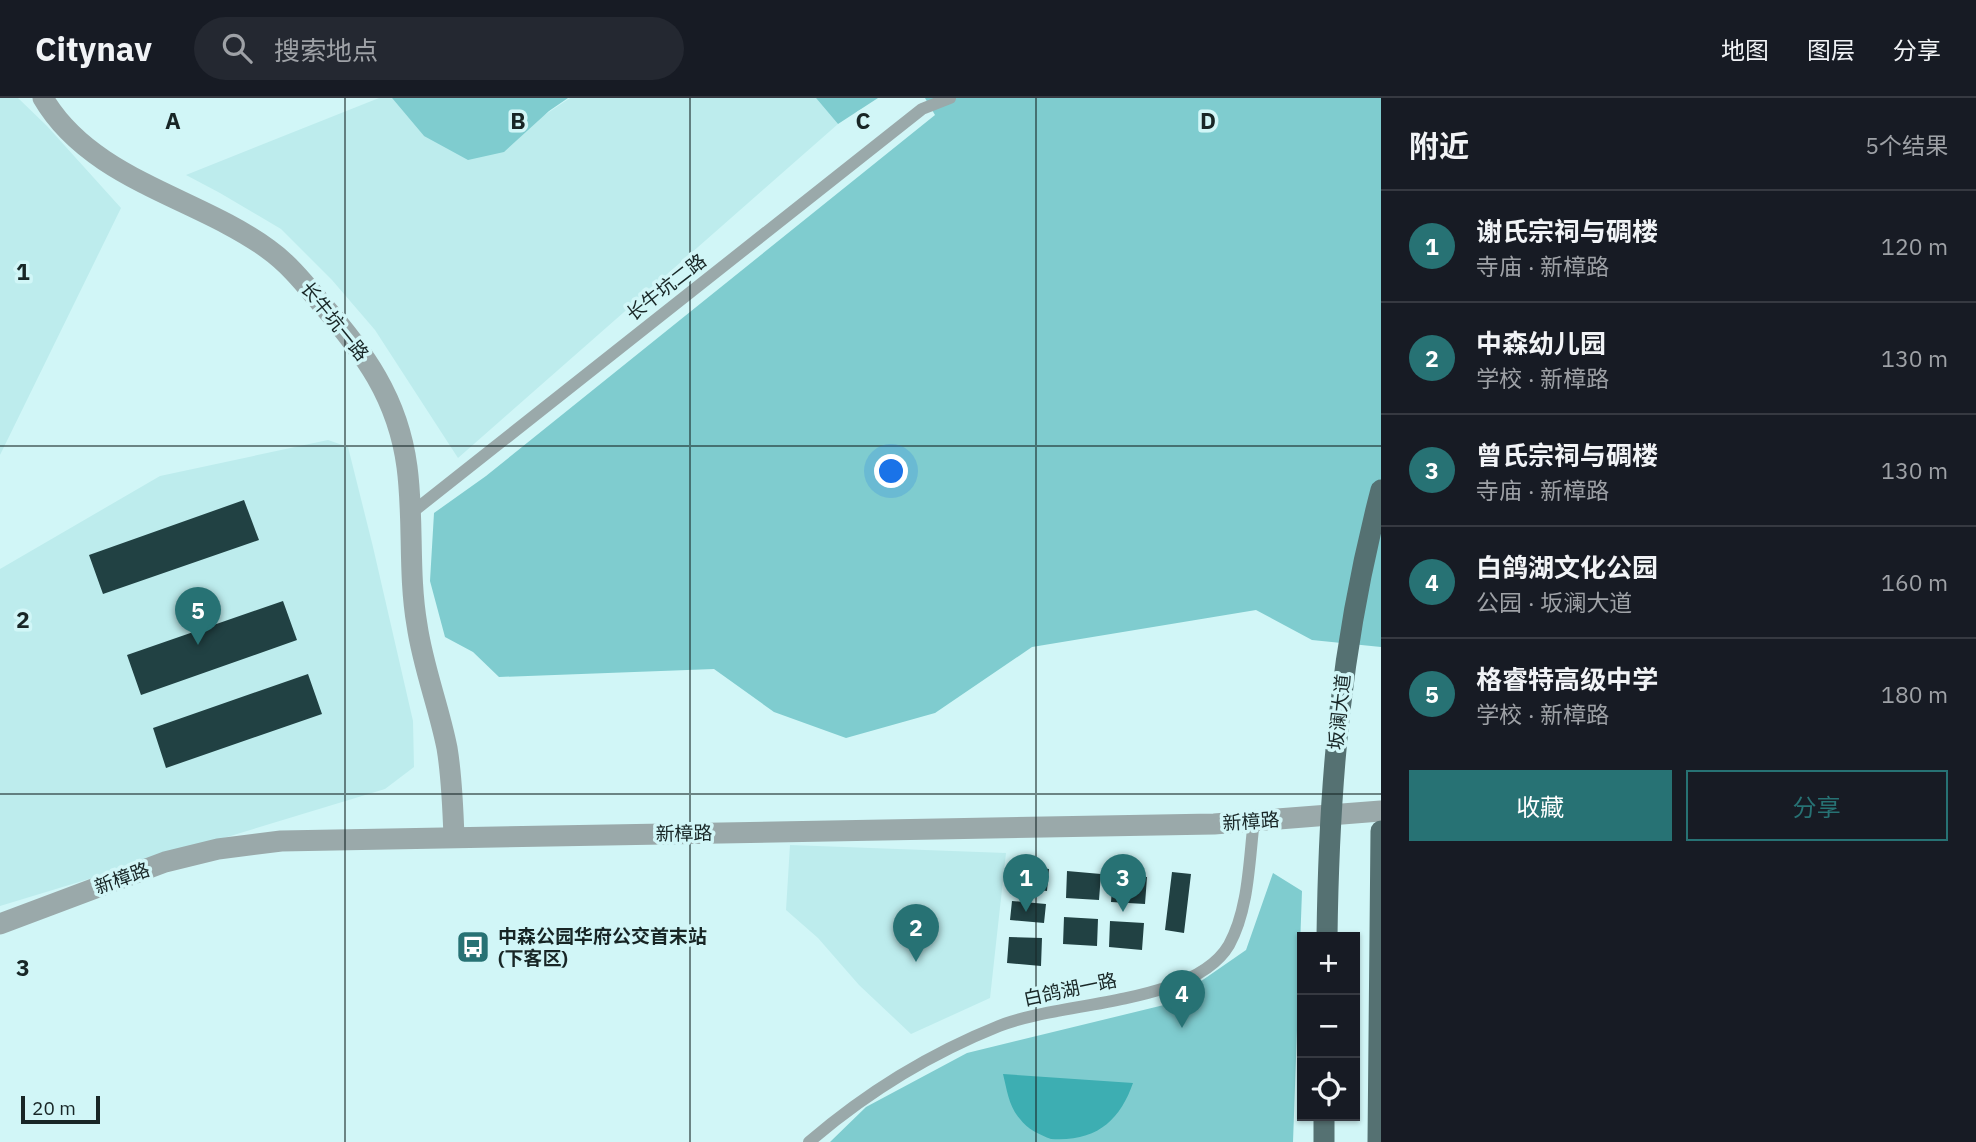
<!DOCTYPE html>
<html lang="zh">
<meta charset="utf-8">
<style>
body{margin:0;font-family:"IBM Plex Sans","Noto Sans SC",sans-serif;background:#242831;color:#f1f3f6}
.controls{position:absolute;right:21px;bottom:21px;display:grid;overflow:hidden;border-radius:0px;box-shadow:0 2px 5px #0004}
.controls button{width:63px;height:63px;display:grid;place-items:center;padding:0;border:0;border-bottom:2px solid #363941;background:#171b24;color:#f1f3f6;font:35px sans-serif}
.scale{position:absolute;left:21px;bottom:18px;width:79px;box-sizing:border-box;padding-left:7px;border:4px solid #182626;border-top:0;font-size:19px;line-height:24px;white-space:nowrap;color:#182626;-webkit-text-stroke:5px #d1f6f7;paint-order:stroke}
.you{position:absolute;left:892px;top:374px;width:24px;height:24px;margin:-18px;border:5px solid #fff;border-radius:50%;background:#1a73e8;box-shadow:0 0 0 10px #1a73e833}
.badge{display:grid;place-items:center;width:46px;height:46px;border-radius:50%;background:#277274;color:#fff;font-size:23px;font-weight:700}
.pin{position:absolute;translate:-50% -58px;filter:drop-shadow(0 2px 4px #0008)}
.pin::after{content:'';position:absolute;top:37px;width:24px;height:21px;background:inherit;clip-path:polygon(0 0,100% 0,50% 100%)}
.list{margin:0;padding:0;list-style:none}
h2{display:flex;justify-content:space-between;align-items:center;height:91px;margin:0;padding:0 28px;font-size:30px}
h2 small{font-size:23px;font-weight:400;color:#9ea1a6}
.list li{display:grid;grid-template-columns:46px 1fr auto;gap:21px;align-items:center;box-sizing:border-box;height:112px;padding:0 28px;border-top:2px solid #363941}
.list b{display:block;font-size:26px;white-space:nowrap}
.list p{margin:0;font-size:23px;white-space:nowrap;color:#9ea1a6}
.list em{font-size:23px;font-style:normal;color:#9ea1a6}
.actions{display:flex;gap:14px;padding:21px 28px}
.actions a{flex:1;padding:16px 0;border:2px solid #277274;border-radius:0px;text-align:center;font-size:24px;color:#277274}
.actions .main{background:#277274;color:#fff}
.icon{flex:none;width:38px;height:38px;fill:none;stroke:currentColor;stroke-width:2;stroke-linecap:round;stroke-linejoin:round}
.map{position:relative;flex:none;width:1381px;height:1044px;overflow:hidden}
header{display:flex;align-items:center;gap:42px;box-sizing:border-box;height:98px;padding:0 35px;background:#171b24;border-bottom:2px solid #363941}
header strong{font-size:33px}
nav{display:flex;gap:38px;margin-inline-start:auto;font-size:24px}
.search{width:490px;height:63px;background:#242831;display:flex;align-items:center;gap:18px;box-sizing:border-box;padding:0 24px;border-radius:38px;color:#9ea1a6;font-size:26px}
main{display:flex}
aside{flex:1;background:#171b24}
.map>svg:first-child{display:block}
.built{fill:#bdeced}
.green{fill:#7fcccf}
.water{fill:#3daeb2}
.building{fill:#214143}
.lines{fill:none;stroke-linecap:round;stroke-linejoin:round}
.lane{stroke:#9aa9aa;stroke-width:12}
.street{stroke:#9aa9aa;stroke-width:21}
.primary{stroke:#557172;stroke-width:21}
.primary-bridge{stroke:#557172;stroke-width:21}
.grid{fill:none;stroke:#182626;stroke-width:2;stroke-opacity:0.55}
.labels{text-anchor:middle;dominant-baseline:central;stroke-width:7;stroke-linejoin:round;paint-order:stroke}
.street-label{font-size:19px;fill:#182626;stroke:#d1f6f7}
.poi-label{font-size:19px;font-weight:bold;fill:#182626;stroke:#d1f6f7;text-anchor:start}
.grid-label{font-size:23px;text-anchor:middle;font-weight:bold;fill:#182626;stroke:#d1f6f7;stroke-width:7;stroke-linejoin:round;paint-order:stroke}
</style>
<header>
<strong>Citynav</strong>
<div class="search"><svg class="icon" aria-label="search" viewBox="0 0 24 24"><circle cx="10" cy="10" r="6"/><path d="M15 15l6 6"/></svg>搜索地点</div>
<nav><a>地图</a><a>图层</a><a>分享</a></nav>
</header>
<main>
<div class="map">
<svg width="1381" height="1044" viewBox="0 0 1381 1044">
<rect width="100%" height="100%" fill="#d1f6f7"/>
<path class="built" d="M0,0H18L47,28L121,110L0,357Z
M379,0H392L424,38L543,18L570,0H816L838,26L458,360L375,232L332,182L281,131L220,95L186,77Z
M328,342L348,349L373,449L413,623L414,669L385,691L0,808V471L160,378Z
M790,747L1006,755L990,900L911,936L859,887L818,840L786,812Z"/>
<path class="green" d="M392,0H568L549,13L504,54L468,62L424,38Z
M816,0H878L838,26Z
M925,0H1381V549L1312,542L1256,512L1032,549L935,615L846,640L774,614L714,571L499,579L473,554L445,539L430,483L434,415L486,378L935,17Z
M1273,775L1302,793L1293,1044H830L866,1009L967,955L1168,906L1246,852Z"/>
<path class="water" d="M1003,976L1133,985C1120,1022 1097,1044 1051,1041C1040,1037 1027,1031 1020,1021C1009,1009 1007,992 1003,976Z"/>
<path class="building" d="M244,402L259,442L103,496L89,457Z
M283,503L297,542L141,597L127,557Z
M308,576L322,616L166,670L153,630Z
M1014,767L1049,771L1047,793L1012,789Z
M1067,773L1101,776L1099,802L1066,800Z
M1172,774L1191,776L1184,835L1165,832Z
M1113,777L1147,779L1145,806L1111,804Z
M1012,803L1046,806L1044,825L1010,822Z
M1064,819L1098,821L1097,848L1063,846Z
M1110,823L1144,825L1142,852L1109,849Z
M1009,839L1042,840L1041,868L1007,865Z"/>
<g class="lines">
<path class="lane" d="M410,416L922,11L950,0
M809,1044C866,995 929,956 999,928C1060,903 1194,907 1229,847C1249,811 1249,762 1254,722"/>
<path class="street" d="M43,0C91,82 197,99 268,151C289,166 304,185 320,204C364,254 398,300 407,369C414,421 408,475 417,527C423,569 439,609 447,650C452,680 453,710 454,740
M0,826L165,764L218,751L281,743L1214,726L1381,713"/>
<path class="primary" d="M1324,1044V1018
M1378,1044L1381,733"/>
<path class="primary-bridge" d="M1327,839C1329,683 1341,544 1381,392"/>
</g>
<path class="grid" d="M345,0V1044M690,0V1044M1036,0V1044M0,348H1381M0,696H1381"/>
<defs>
<symbol id="bus-square" viewBox="-11 -11 22 22"><rect x="-9" y="-9" width="18" height="18" rx="4" fill="#277274" stroke="#d1f6f7"/><path d="M-5-6H5V4H4V6H2V4H-2V6H-4V4H-5ZM-3.5-4V0h7V-4ZM-3.5 1.2v1.5H-2V1.2ZM2 1.2v1.5H3.5V1.2Z" fill="#fff"/></symbol>
</defs>
<g fill-rule="evenodd">
<use href="#bus-square" x="454" y="830" width="38" height="38"/>
</g>
<g class="labels">
<g class="street-label">
<text transform="translate(666 189) rotate(-38)">长牛坑二路</text>
<text transform="translate(335 223) rotate(51)">长牛坑一路</text>
<text transform="translate(1339 614) rotate(-84)">坂澜大道</text>
<text transform="translate(1251 723) rotate(-4)">新樟路</text>
<text transform="translate(684 735) rotate(-1)">新樟路</text>
<text transform="translate(122 780) rotate(-20)">新樟路</text>
<text transform="translate(1070 891) rotate(-12)">白鸽湖一路</text>
</g>
<g class="poi-label">
<text x="498" y="838">中森公园华府公交首末站<tspan x="498" dy="22">(下客区)</tspan></text>
</g>
</g>
<g class="grid-label">
<text x="173" y="31">A</text>
<text x="518" y="31">B</text>
<text x="863" y="31">C</text>
<text x="1208" y="31">D</text>
<text x="23" y="182">1</text>
<text x="23" y="530">2</text>
<text x="23" y="878">3</text>
</g>
</svg>
<div class="controls">
<button>+</button>
<button>−</button>
<button><svg class="icon" aria-label="locate" viewBox="0 0 24 24"><circle cx="12" cy="12" r="6"/><path d="M12 2v4M12 18v4M2 12h4M18 12h4"/></svg></button>
</div>
<div class="scale">20 m</div>
<div class="you"></div>
<div class="pin badge" style="left:1026px;top:814px">1</div>
<div class="pin badge" style="left:916px;top:864px">2</div>
<div class="pin badge" style="left:1123px;top:814px">3</div>
<div class="pin badge" style="left:1182px;top:930px">4</div>
<div class="pin badge" style="left:198px;top:547px">5</div>
</div>
<aside>
<h2>附近<small>5个结果</small></h2>
<ul class="list">
<li><span class="badge">1</span><div><b>谢氏宗祠与碉楼</b><p>寺庙 · 新樟路</p></div><em>120 m</em></li>
<li><span class="badge">2</span><div><b>中森幼儿园</b><p>学校 · 新樟路</p></div><em>130 m</em></li>
<li><span class="badge">3</span><div><b>曾氏宗祠与碉楼</b><p>寺庙 · 新樟路</p></div><em>130 m</em></li>
<li><span class="badge">4</span><div><b>白鸽湖文化公园</b><p>公园 · 坂澜大道</p></div><em>160 m</em></li>
<li><span class="badge">5</span><div><b>格睿特高级中学</b><p>学校 · 新樟路</p></div><em>180 m</em></li>
</ul>
<div class="actions"><a class="main">收藏</a><a>分享</a></div>
</aside>
</main>
